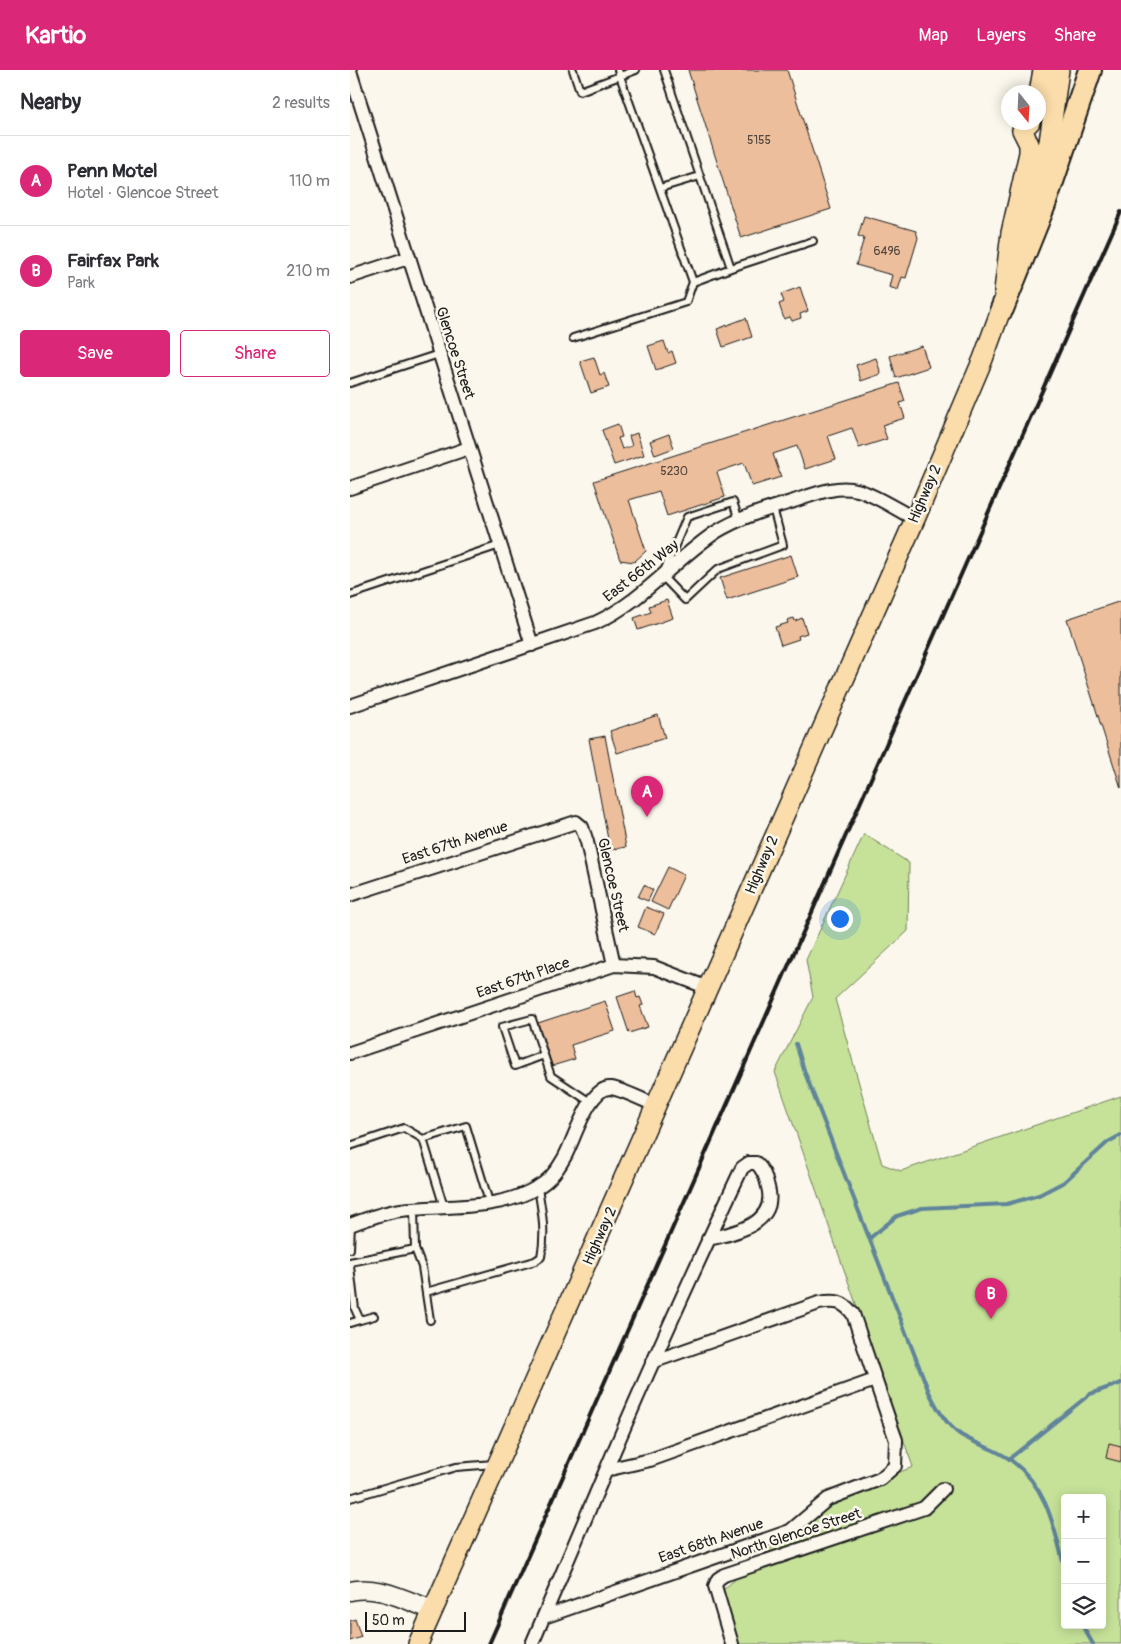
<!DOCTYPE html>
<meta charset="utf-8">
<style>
body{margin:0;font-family:Pangolin,sans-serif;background:#f7f7f7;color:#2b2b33}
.controls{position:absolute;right:15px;bottom:15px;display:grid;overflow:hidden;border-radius:5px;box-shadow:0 2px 12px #0003}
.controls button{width:45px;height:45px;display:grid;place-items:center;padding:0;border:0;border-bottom:1px solid #e1e1e2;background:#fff;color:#2b2b33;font:25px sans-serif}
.compass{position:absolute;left:651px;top:15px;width:45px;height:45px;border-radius:50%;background:#fff;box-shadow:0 2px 12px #0003;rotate:162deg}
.scale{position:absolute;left:15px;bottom:12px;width:101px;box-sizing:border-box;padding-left:5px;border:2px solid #1c1c1c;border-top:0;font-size:14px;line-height:18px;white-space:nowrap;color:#1c1c1c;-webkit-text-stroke:4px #fbf7ec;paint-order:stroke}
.you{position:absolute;left:489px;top:848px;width:18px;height:18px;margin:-12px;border:4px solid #fff;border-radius:50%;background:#1a73e8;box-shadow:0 0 0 8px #1a73e833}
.badge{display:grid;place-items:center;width:32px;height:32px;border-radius:50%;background:#db2777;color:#fff;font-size:16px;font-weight:700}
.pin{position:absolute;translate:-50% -41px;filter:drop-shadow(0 1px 2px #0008)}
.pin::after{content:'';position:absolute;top:26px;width:18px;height:15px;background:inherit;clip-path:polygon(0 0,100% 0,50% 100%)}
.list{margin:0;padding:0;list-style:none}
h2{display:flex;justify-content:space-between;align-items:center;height:65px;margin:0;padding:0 20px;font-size:21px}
h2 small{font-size:16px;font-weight:400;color:#7c7c81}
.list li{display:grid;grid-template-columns:32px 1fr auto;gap:15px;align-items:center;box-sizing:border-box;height:90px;padding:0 20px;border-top:1px solid #e1e1e2}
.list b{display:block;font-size:19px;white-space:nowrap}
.list p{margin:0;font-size:16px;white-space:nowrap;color:#7c7c81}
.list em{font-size:16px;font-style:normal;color:#7c7c81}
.actions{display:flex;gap:10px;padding:15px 20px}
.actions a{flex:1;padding:11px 0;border:1px solid #db2777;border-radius:5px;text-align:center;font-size:18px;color:#db2777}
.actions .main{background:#db2777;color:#fff}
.icon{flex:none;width:28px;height:28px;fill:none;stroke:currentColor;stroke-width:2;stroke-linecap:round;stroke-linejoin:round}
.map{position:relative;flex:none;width:771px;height:1574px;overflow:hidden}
header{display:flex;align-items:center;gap:30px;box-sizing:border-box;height:70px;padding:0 25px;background:#db2777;color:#fff}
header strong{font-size:24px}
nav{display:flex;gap:28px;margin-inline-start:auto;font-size:18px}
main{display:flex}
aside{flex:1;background:#fff}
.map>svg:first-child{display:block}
.green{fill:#c6e299;stroke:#717f5a;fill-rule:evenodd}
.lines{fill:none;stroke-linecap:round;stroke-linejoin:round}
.stream{stroke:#60849a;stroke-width:4}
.building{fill:#ecbe9c;stroke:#1c1c1c}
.lane-casing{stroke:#1c1c1c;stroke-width:10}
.street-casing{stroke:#1c1c1c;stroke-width:16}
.secondary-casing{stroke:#1c1c1c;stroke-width:21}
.primary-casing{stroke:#1c1c1c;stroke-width:22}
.highway-casing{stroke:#1c1c1c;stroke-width:26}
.lane{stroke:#fbf7ec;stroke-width:6}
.street{stroke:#fbf7ec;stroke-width:12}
.secondary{stroke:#fbf7ec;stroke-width:18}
.primary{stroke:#fbddab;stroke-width:19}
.highway{stroke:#fbddab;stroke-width:22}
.rail{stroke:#1c1c1c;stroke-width:4}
.labels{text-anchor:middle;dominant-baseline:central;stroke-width:5;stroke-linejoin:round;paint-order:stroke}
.number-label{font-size:12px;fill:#50443c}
.street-label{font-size:15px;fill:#1c1c1c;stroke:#fbf7ec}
</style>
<header>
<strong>Kartio</strong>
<nav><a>Map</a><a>Layers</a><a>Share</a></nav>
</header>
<main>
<aside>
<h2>Nearby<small>2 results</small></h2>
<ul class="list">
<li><span class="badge">A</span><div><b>Penn Motel</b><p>Hotel · Glencoe Street</p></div><em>110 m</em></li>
<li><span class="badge">B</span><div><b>Fairfax Park</b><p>Park</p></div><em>210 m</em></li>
</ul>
<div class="actions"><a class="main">Save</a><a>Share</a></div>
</aside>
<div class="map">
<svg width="771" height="1574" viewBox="0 0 771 1574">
<rect width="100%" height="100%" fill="#fbf7ec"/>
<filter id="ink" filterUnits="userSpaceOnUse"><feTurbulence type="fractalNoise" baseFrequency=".02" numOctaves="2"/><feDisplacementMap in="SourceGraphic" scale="10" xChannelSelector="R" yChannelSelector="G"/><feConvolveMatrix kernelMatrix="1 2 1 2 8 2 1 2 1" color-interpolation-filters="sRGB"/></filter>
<g filter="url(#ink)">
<path class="green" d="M514,764L559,793L558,861L485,929L532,1094L551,1101L771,1026V1574H382L367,1525L478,1429L563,1397L425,1002L463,927L456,890ZM715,1428H752V1555H715Z"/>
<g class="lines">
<path class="stream" d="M446,974L455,1003L579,1322C587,1338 596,1355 611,1365C627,1375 647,1379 662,1391C698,1418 704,1458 715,1499
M520,1168L547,1146L572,1138L657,1134L689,1125L714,1112L758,1072L771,1065
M659,1389L740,1324L771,1313
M732,1555L743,1574"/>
</g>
<path class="building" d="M338,0H437L481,139L391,168Z
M514,146L566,161L568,168L556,208L552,207L548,220L539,217L542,205L506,195L514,168L508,166Z
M450,217L458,241L450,244L451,248L442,251L440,247L434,249L429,234L434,232L431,224Z
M396,248L402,267L373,277L367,259Z
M314,271L318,283L322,281L326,293L306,300L298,276Z
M572,276L579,297L546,308L540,286Z
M244,287L250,305L254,303L259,317L241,323L230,291Z
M526,288L531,304L511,311L506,295Z
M549,313L555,331L550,333L555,348L532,355L537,369L509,378L502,358L478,366L486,389L455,399L447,376L423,384L431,407L402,416L394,393L367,402L375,427L317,446L309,421L279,430L296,481L284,492L270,490L244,411Z
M268,354L272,367L268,368L272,379L282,376L279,366L287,363L294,385L264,395L252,360Z
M319,364L324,378L305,385L300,371Z
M441,485L448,507L377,530L370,508Z
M317,530L323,548L288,560L284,548L301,542L299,536Z
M771,531V718L717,549Z
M444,548L445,551L452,548L457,563L448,566L449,569L431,575L425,557L438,553L437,550Z
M308,645L315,668L267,683L260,661Z
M255,666L276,777L260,780L239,669Z
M318,797L334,805L318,840L301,832Z
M294,815L303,820L298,831L288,827Z
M296,837L314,844L305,864L288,857Z
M285,921L287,928L290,927L293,935L290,936L298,957L279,963L267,927Z
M255,931L265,961L221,975L225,989L202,996L188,953Z
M759,1373L771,1376V1392L756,1388Z
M5,1549L11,1567L0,1571V1551Z"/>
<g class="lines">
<defs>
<path id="lane" d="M223,0L230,21L270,6L343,212
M268,0L270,6L286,0
M314,0L381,198L463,171
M310,118L350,106
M223,268L336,232L343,212L381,198
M0,313L89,284
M389,450L383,432L337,447L312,506L335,530L368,499L433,475L423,438
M0,525L150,475
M194,985L165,996L152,957L182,949L201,1006L240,1032
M0,1076L54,1058L73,1069
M94,1137L73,1069L116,1056L139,1132
M64,1139L65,1179L72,1197L80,1250
M0,1179L1,1154
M0,1192L65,1179
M0,1196L5,1239L10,1250L0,1253
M76,1222L185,1191L191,1187C196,1163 192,1141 188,1118
M10,1250L24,1246
M0,1428L106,1397L144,1394"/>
<path id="street" d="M0,1L182,575
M0,207L58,188
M0,418L119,378
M0,636L245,553C292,532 324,490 366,462C390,447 418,439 444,431C465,424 485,415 507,420C524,424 549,441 565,449
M0,825L226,752L232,757L237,772L264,895
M0,983L264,895L304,897L358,918
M0,1155C16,1149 34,1142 51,1140C94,1135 148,1141 186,1118C198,1112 208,1099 214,1088C224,1071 239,1016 261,1018C274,1020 295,1031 307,1036
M256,1400C299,1298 345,1198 392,1098L399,1093H406C413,1099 416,1107 418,1117C428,1154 385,1163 358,1169
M194,1547L440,1461L478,1429L530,1409L545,1396L546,1370L540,1353L503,1244C493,1231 485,1230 469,1233L302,1292
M182,1574L256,1400L300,1390L525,1310
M382,1574L365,1516L368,1509L374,1505L574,1438L593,1419"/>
<path id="secondary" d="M0,1521C27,1514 57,1531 83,1540"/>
<path id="primary" d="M688,29L693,0
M674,163L699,72L709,0
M654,221L661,163L679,83V74L672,60L680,52
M68,1574L565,449L633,289L656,226"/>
<path id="highway" d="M652,239L694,135L740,0"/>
</defs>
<use href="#lane" class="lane-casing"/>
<use href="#street" class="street-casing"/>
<use href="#secondary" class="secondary-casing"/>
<use href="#primary" class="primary-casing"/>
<use href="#highway" class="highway-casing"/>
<use href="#lane" class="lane"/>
<use href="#street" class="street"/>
<use href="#secondary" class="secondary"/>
<use href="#primary" class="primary"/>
<use href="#highway" class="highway"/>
<path class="rail" d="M139,1574L771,142"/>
</g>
</g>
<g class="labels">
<g class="number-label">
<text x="409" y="70">5155</text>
<text x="537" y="181">6496</text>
<text x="324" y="401">5230</text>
</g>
<g class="street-label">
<text transform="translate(105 283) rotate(72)">Glencoe Street</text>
<text transform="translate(575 424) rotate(-67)">Highway 2</text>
<text transform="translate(291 501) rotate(-38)">East 66th Way</text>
<text transform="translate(105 773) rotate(-18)">East 67th Avenue</text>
<text transform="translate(412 795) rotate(-67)">Highway 2</text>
<text transform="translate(263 815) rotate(77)">Glencoe Street</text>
<text transform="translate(173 908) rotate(-19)">East 67th Place</text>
<text transform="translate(250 1166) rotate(-66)">Highway 2</text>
<text transform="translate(446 1464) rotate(-18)">North Glencoe Street</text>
<text transform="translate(361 1471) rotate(-19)">East 68th Avenue</text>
</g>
</g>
</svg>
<div class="controls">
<button>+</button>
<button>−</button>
<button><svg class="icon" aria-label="layers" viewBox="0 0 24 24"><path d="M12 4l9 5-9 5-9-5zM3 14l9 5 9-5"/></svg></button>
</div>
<svg class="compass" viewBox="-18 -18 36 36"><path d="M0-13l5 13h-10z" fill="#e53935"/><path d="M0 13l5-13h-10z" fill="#7c7c81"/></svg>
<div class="scale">50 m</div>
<div class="you"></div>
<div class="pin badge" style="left:297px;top:747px">A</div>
<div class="pin badge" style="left:641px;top:1249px">B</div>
</div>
</main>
